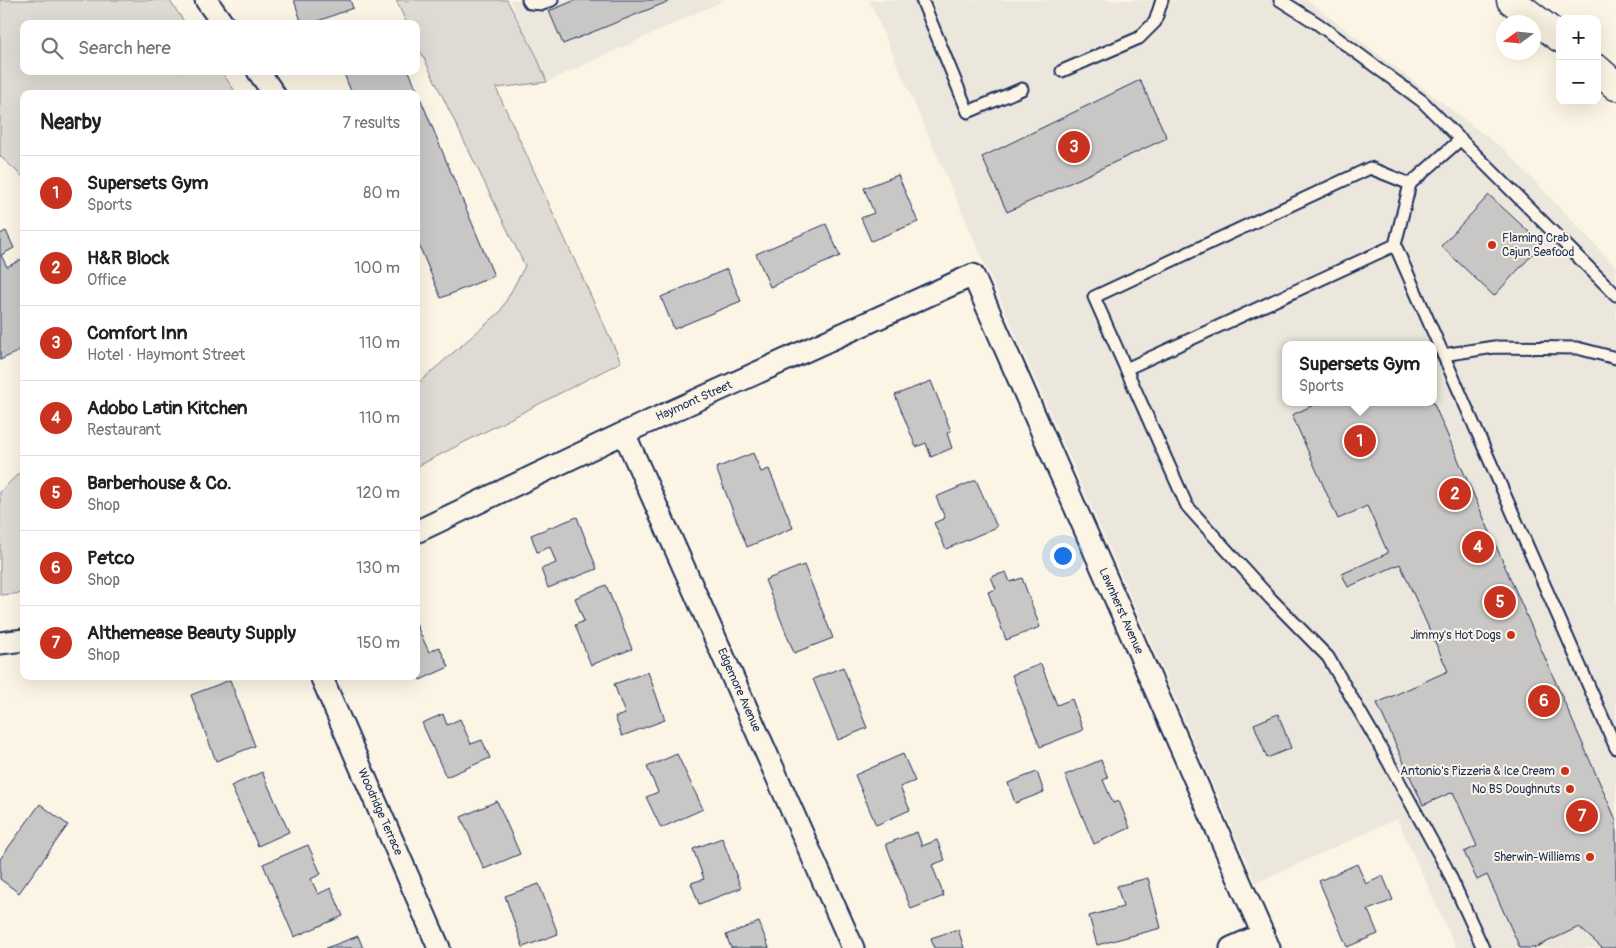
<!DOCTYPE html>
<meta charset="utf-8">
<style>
body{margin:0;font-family:Pangolin,sans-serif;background:#f6f6f6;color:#202124}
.controls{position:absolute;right:15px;top:15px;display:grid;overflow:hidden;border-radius:10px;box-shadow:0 5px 20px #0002}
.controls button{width:45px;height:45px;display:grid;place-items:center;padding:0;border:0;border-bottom:1px solid #e0e0e0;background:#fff;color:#202124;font:25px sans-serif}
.compass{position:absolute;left:1496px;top:15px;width:45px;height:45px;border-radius:50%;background:#fff;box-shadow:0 5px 20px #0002;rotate:255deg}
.you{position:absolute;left:1062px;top:555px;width:18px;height:18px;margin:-12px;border:4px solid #fff;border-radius:50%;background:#1a73e8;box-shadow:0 0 0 8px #1a73e833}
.badge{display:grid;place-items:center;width:32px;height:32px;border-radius:50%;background:#c8321e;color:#fff;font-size:16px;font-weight:700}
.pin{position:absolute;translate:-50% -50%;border:2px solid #fff;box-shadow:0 1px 5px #0006}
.popup{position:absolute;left:1282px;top:341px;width:155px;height:65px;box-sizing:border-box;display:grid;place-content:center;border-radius:10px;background:#fff;filter:drop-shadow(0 1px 4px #0005);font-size:16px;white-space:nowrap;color:#757577}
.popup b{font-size:19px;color:#202124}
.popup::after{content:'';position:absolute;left:50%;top:100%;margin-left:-10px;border:10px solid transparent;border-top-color:#fff}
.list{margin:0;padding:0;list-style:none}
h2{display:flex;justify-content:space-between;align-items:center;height:65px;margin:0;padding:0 20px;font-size:21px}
h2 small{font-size:16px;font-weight:400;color:#757577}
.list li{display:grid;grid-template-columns:32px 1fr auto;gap:15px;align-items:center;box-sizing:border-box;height:75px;padding:0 20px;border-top:1px solid #e0e0e0}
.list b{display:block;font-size:19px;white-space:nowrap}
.list p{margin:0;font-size:16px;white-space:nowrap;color:#757577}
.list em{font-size:16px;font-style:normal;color:#757577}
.icon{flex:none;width:28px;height:28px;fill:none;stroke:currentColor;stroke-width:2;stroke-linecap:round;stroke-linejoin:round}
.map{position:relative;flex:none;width:1616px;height:948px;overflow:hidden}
.search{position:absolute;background:#fff;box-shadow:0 5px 20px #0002;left:20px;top:20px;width:400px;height:55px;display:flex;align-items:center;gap:12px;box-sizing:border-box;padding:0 18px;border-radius:10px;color:#757577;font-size:19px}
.panel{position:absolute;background:#fff;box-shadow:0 5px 20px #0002;left:20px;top:90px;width:400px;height:590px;border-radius:10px}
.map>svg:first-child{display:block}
.built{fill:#ece7dc;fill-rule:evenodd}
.green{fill:#dfdbd4;stroke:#7d8599}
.building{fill:#c8c7c6;stroke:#1b2f5e}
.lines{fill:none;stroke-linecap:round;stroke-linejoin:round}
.service-casing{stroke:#1b2f5e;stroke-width:15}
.minor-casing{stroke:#1b2f5e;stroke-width:25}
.motorway-casing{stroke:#1b2f5e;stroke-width:31}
.service{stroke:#fcf5e5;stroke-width:11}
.minor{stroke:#fcf5e5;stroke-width:21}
.motorway{stroke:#fcf5e5;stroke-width:28}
.poi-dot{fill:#c8321e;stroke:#fcf5e5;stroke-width:2}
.labels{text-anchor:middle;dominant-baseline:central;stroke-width:4;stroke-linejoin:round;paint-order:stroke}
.poi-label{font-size:12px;fill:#1b2f5e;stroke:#fcf5e5;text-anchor:end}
.street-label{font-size:12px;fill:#1b2f5e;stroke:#fcf5e5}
</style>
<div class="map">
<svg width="1616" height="948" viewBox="0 0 1616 948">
<rect width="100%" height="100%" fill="#fcf5e5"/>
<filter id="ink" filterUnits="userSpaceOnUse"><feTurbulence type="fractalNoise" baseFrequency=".02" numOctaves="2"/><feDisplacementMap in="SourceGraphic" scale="10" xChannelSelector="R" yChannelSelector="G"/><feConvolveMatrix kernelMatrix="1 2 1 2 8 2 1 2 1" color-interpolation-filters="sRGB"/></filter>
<g filter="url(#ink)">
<path class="built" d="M510,0H725L547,82Z
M869,0H1307L1506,151L1616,267V948H1456L1397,819L1256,883ZM1286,345H1434V402H1286Z"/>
<path class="green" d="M0,0H169L186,24H24V71H221L237,94H24V178L0,156Z
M396,0H507L536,55L547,82L496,88L621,362L416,467V385L500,312L525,266L416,42V24H407Z
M24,468V593L0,595V492Z"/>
<path class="building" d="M294,0H350L353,8L310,24H302Z
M576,0H672L563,44L549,11Z
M343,71H409L494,276L441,298L416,238V94H352Z
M1140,80L1167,138L1007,212L982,157Z
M898,175L918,222L871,241L861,218L874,213L864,188Z
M1489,195L1542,244L1494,296L1441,246Z
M826,224L840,256L770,287L756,254Z
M6,231L14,248L1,255L7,267L22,259L24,263V349L0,360V234Z
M727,269L741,301L674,329L661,297Z
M931,381L951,431L947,433L952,448L931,457L926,443L916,447L895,395Z
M1320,402H1433L1616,820V948H1602L1579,927L1534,948H1520L1487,875L1477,880L1464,852L1477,846L1453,792L1423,805L1377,703L1448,671L1400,564L1348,587L1342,574L1388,553L1367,506L1338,519L1292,415Z
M753,453L761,472L769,469L793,528L747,547L716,468Z
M976,480L997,527L946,549L934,523L945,518L936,497Z
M577,517L597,569L548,588L541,569L556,563L550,547L537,552L531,535Z
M804,565L833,638L794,653L765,580Z
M1006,572L1010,582L1022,578L1040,627L1006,640L988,592L996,589L991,577Z
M606,585L632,649L591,665L575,625L584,621L575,598Z
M416,624L429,652L439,647L449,667L420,680L416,671Z
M1041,664L1057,705L1072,699L1083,730L1040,747L1012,675Z
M843,667L867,728L838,740L813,679Z
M648,672L665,720L622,736L615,717L625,714L614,684Z
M230,680L255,746L216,761L191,695Z
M443,714L447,725L460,719L471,744L482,740L490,758L446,777L422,723Z
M1278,714L1291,748L1267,758L1254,724Z
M677,754L703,809L661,828L646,797L658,792L647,767Z
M903,754L915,781L900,787L910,810L876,825L855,775Z
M1101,760L1108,778L1103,780L1113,803L1119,801L1130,828L1094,844L1065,775Z
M262,772L289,832L258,846L231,786Z
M1037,772L1044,792L1015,803L1008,783Z
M497,801L520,854L484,869L461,817Z
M40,804L68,825L19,893L0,879V859Z
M917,832L922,846L937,840L945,860L932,865L944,896L911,909L886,844Z
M722,838L741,888L699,904L691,883L704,879L693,849Z
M308,845L321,874L311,879L318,894L331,888L343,916L294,937L263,864Z
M1357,864L1366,884L1383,876L1393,900L1368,910L1378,934L1347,947L1319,881Z
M1148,878L1161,928L1097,945L1089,916L1123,907L1117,886Z
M539,884L558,934L523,947L505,896Z
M759,922L769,948H731L726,935Z
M958,929L964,948H934L931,938Z
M358,936L363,948H326Z"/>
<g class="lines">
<defs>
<path id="service" d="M528,0L530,3L543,4L552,0
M922,0L968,112L1022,89
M1280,0L1318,24L1422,101L1616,295
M1062,71L1139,38L1155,22L1162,0
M1461,139L1410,184L1395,245L1616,748
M1410,184L1370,168L1094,297L1187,506L1271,599L1328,657L1378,743L1446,867L1483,948
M1443,355L1494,347L1577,348L1616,358
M1126,369L1395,245"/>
<path id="minor" d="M206,0L223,24
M258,71L274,94
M624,433L853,948
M416,532L624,433L973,275L1269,948
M0,643L24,640
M321,676L439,948
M1231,948L1263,934"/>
<path id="motorway" d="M1511,0L1560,38
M1597,69L1616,86"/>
</defs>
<use href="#service" class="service-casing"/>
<use href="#minor" class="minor-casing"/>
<use href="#motorway" class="motorway-casing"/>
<use href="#service" class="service"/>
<use href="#minor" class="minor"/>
<use href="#motorway" class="motorway"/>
</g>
</g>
<g class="poi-dot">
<circle cx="1492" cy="245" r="5"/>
<circle cx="1511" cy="635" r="5"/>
<circle cx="1565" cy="771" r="5"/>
<circle cx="1570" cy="789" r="5"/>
<circle cx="1590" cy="857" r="5"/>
</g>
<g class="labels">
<g class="poi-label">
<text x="1502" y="238" text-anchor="start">Flaming Crab<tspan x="1502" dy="14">Cajun Seafood</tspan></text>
<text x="1501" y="635">Jimmy's Hot Dogs</text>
<text x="1555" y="771">Antonio's Pizzeria &amp; Ice Cream</text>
<text x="1560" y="789">No BS Doughnuts</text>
<text x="1580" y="857">Sherwin-Williams</text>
</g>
<g class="street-label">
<text transform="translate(694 401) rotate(-24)">Haymont Street</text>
<text transform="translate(1121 611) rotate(66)">Lawnherst Avenue</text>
<text transform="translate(739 690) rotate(66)">Edgemore Avenue</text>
<text transform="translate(380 812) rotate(66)">Woodridge Terrace</text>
</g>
</g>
</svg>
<div class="controls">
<button>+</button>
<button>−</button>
</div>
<svg class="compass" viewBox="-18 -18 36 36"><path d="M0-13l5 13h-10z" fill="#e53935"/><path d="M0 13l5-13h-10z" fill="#757577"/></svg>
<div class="you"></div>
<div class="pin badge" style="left:1360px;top:441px">1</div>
<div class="popup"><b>Supersets Gym</b>Sports</div>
<div class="pin badge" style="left:1455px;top:494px">2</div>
<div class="pin badge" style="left:1074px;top:147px">3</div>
<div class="pin badge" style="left:1478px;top:547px">4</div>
<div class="pin badge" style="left:1500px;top:602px">5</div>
<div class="pin badge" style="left:1544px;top:701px">6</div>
<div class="pin badge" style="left:1582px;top:816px">7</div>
<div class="search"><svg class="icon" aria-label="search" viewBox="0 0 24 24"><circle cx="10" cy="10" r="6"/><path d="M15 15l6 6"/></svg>Search here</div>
<section class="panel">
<h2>Nearby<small>7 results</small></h2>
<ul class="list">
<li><span class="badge">1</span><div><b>Supersets Gym</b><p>Sports</p></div><em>80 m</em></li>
<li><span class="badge">2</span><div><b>H&amp;R Block</b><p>Office</p></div><em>100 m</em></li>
<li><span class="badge">3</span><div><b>Comfort Inn</b><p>Hotel · Haymont Street</p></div><em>110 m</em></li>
<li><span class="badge">4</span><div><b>Adobo Latin Kitchen</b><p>Restaurant</p></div><em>110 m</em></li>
<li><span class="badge">5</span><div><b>Barberhouse &amp; Co.</b><p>Shop</p></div><em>120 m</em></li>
<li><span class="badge">6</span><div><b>Petco</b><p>Shop</p></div><em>130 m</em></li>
<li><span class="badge">7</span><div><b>Althemease Beauty Supply</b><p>Shop</p></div><em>150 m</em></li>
</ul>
</section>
</div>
